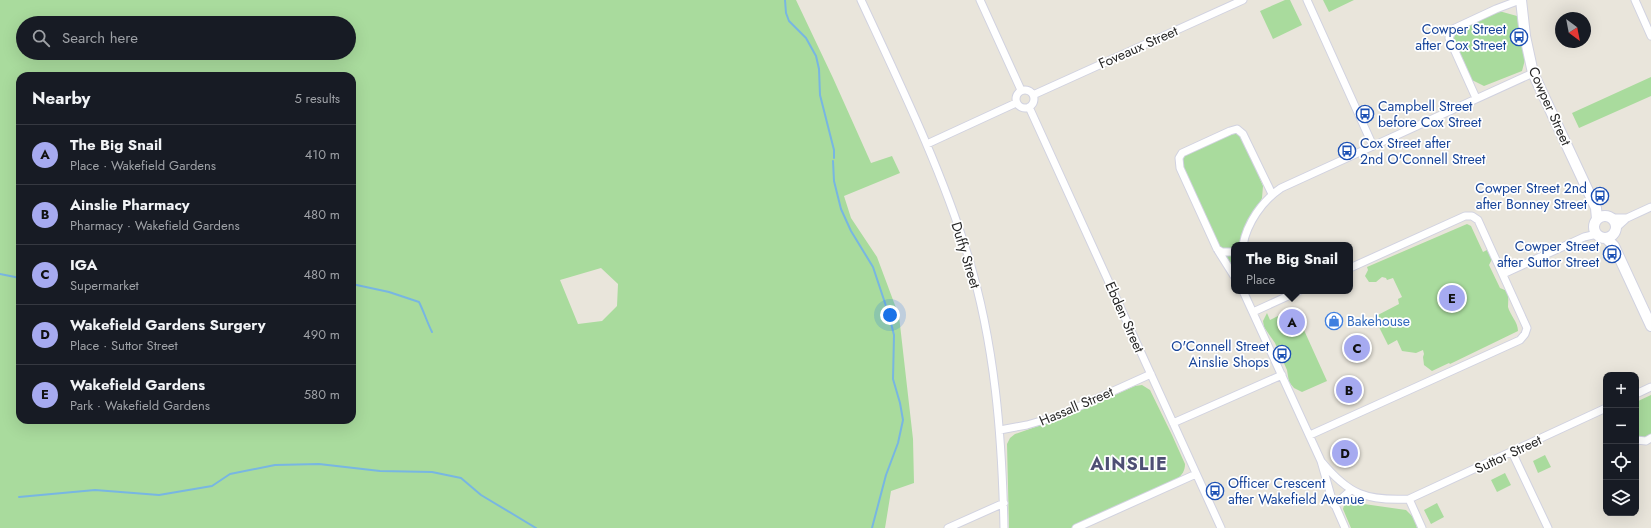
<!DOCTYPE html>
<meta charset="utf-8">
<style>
body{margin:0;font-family:Jost,sans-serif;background:#20242c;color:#f1f3f6}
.controls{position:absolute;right:12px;bottom:12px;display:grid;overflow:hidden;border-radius:8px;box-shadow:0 4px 16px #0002}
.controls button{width:36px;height:36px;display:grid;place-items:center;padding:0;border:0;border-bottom:1px solid #363941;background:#171b24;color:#f1f3f6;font:20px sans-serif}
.compass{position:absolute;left:1555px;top:12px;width:36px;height:36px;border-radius:50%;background:#171b24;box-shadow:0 4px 16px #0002;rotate:148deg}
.you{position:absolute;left:890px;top:315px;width:14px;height:14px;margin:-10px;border:3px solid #fff;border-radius:50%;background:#1a73e8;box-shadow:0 0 0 6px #1a73e833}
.badge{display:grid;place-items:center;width:26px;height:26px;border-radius:50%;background:#a6aaf0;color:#111;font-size:13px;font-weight:700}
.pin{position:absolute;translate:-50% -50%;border:2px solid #fff;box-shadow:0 1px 4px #0006}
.popup{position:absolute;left:1231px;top:242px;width:122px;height:52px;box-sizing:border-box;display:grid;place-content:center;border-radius:8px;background:#171b24;filter:drop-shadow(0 1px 3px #0005);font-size:13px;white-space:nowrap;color:#9ea1a6}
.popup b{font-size:15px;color:#f1f3f6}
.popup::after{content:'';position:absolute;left:50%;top:100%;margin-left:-8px;border:8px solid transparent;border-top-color:#171b24}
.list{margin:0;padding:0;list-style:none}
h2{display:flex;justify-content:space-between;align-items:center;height:52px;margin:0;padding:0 16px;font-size:17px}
h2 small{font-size:13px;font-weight:400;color:#9ea1a6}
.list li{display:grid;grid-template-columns:26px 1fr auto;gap:12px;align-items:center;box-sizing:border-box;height:60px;padding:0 16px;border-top:1px solid #363941}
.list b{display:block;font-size:15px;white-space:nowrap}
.list p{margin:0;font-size:13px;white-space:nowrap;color:#9ea1a6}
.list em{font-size:13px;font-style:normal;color:#9ea1a6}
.icon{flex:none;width:22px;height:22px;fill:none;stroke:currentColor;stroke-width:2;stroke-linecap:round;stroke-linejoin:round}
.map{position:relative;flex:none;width:1651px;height:528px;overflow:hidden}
.search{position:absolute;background:#171b24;box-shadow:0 4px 16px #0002;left:16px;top:16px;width:340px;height:44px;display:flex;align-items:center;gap:10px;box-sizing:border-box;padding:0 14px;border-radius:22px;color:#9ea1a6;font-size:15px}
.panel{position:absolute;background:#171b24;box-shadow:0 4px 16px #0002;left:16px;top:72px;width:340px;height:352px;border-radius:12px}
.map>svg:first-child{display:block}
.green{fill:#a9db9d;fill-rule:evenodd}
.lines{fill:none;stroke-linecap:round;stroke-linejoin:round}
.stream{stroke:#78b6e2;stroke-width:2}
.street-casing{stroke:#d1d2e0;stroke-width:9}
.secondary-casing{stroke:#d1d2e0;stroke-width:12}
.street{stroke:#fff;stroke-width:7}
.secondary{stroke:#fff;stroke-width:10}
.labels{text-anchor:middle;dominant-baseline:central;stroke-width:3.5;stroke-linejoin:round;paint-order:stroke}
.transit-label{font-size:14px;fill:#164399;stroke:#fff;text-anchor:end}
.street-label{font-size:14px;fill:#282828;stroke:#fff}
.shop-label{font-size:14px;fill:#366cbe;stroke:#fff;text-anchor:start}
.district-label{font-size:18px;font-weight:bold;letter-spacing:1px;fill:#4e4f74;stroke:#fff}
</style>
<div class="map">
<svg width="1651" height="528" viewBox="0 0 1651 528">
<rect width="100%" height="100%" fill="#e9e5db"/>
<path class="green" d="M0,0H796L833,78L871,163L892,156L900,173L844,196L851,218L877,257L899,316L913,439L914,483L891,491L885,528H0ZM23,23H349V53H23ZM20,76H352V420H20ZM601,268L618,284L617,306L602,321L578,324L560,280Z
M1285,0H1290L1302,25L1273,39L1260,11Z
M1323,0H1354L1329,12Z
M1499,11L1517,16L1520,38L1526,56L1522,71L1484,86L1472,80L1454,39L1455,31Z
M1651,77V96L1579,128L1572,113Z
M1235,133L1239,135L1250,155L1263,186L1262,198L1259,205L1250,216L1239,245H1234V272L1218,245L1182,166V159L1186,155Z
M1467,224L1471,226L1483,252L1487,250L1492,259L1489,265L1500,288L1507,291C1509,297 1508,302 1508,307C1510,315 1518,322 1518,331L1450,364L1449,363L1432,371L1424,365L1423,357L1424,354L1423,350L1416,353L1402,351L1397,340L1388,345L1374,317L1399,304L1398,299L1402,297L1393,278L1387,280L1386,278L1382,277L1376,282H1369L1365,276L1368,270L1367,267Z
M1294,308L1327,381L1302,392L1294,388L1289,382L1287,370L1275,343L1264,327L1263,321L1267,313L1270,320Z
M1142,385L1150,390L1172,435L1185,464C1185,471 1182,475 1177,479L1071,528H1009L1007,444L1010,438L1015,434L1070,415L1135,386Z
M1651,395V437L1636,439V402Z
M1545,455L1551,467L1538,473L1533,461Z
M1505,473L1511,485L1497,492L1491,480Z
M1349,499L1364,504L1406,510L1414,518L1417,528H1351L1343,509L1345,502Z
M1437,503L1444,517L1431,524L1424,510Z"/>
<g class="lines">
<path class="stream" d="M785,0L786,13L789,21L806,38L816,56L819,69L820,95L834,150V158
M833,161L834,181L841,209L851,231L873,267L889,315L894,335L893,379L900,403L903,420L898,443L886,475L872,528
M0,274L20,278
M352,284L389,292L419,302C424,312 427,322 432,332
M19,497L95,490L159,495L212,486L230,474L275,465L319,464L380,471L432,472L461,478L481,495L536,528"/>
<defs>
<path id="street" d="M861,0C900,84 941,168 968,256C995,344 1002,436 1004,528
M980,0L1021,90
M1307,0L1373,146
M1635,0L1651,36
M1016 99a9 9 0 1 1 18 0a9 9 0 1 1-18 0Z
M1033,95L1243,0
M1476,98L1449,38L1453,29L1496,9L1520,0
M1029,107L1221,528
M927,144L1016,103
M1612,218H1627
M1616,228L1627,218L1651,207
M1243,245C1247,223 1262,201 1281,188L1533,73
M1217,249L1222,252H1234
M1503,274L1584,237L1597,234
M1234,276L1217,249L1180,168L1179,158L1182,153L1230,131L1237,129L1243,134L1272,194
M1243,291L1321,461L1331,496L1345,528
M1253,312L1299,291
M1636,394L1651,387
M1173,423L1282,375
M1000,430L1027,425L1058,416L1151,374
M1310,435L1520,340L1525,334L1527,328L1478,220L1472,216H1465L1350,268
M1636,440L1646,441L1651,438
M1512,452L1548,528
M1321,461C1349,495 1366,501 1409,499L1606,408
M1409,499L1422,528
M1334,505L1351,490
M948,528L1004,503
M1076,528L1196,474"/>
<path id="secondary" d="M1521,0L1525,36L1533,73L1596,208L1597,219
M1594 227a11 11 0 1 1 22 0a11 11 0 1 1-22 0Z
M1606,238L1614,246L1651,326"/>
</defs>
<use href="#street" class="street-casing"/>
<use href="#secondary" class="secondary-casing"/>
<use href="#street" class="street"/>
<use href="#secondary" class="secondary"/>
</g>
<defs>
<symbol id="bus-ring" viewBox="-11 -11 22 22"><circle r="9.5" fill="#fff" stroke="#1a4fb4" stroke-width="1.5"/><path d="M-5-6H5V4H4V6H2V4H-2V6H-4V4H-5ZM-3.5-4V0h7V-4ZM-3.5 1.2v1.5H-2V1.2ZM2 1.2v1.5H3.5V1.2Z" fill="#1a4fb4"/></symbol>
<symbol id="shop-ring" viewBox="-11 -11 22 22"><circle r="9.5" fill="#fff" stroke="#3f7fe0" stroke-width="1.5"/><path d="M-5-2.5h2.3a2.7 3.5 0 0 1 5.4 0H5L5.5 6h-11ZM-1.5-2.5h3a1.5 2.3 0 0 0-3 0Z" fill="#3f7fe0"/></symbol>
</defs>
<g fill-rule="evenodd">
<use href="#bus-ring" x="1509" y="27" width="20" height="20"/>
<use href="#bus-ring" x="1355" y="104" width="20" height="20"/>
<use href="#bus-ring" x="1337" y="141" width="20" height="20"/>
<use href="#bus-ring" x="1590" y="186" width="20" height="20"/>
<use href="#bus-ring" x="1602" y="244" width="20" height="20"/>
<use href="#shop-ring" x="1324" y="311" width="20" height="20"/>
<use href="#bus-ring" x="1272" y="344" width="20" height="20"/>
<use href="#bus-ring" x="1205" y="481" width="20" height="20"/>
</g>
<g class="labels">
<g class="transit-label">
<text x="1506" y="29">Cowper Street<tspan x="1506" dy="16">after Cox Street</tspan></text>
<text x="1378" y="106" text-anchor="start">Campbell Street<tspan x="1378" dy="16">before Cox Street</tspan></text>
<text x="1360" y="143" text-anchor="start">Cox Street after<tspan x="1360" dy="16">2nd O'Connell Street</tspan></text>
<text x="1587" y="188">Cowper Street 2nd<tspan x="1587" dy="16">after Bonney Street</tspan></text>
<text x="1599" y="246">Cowper Street<tspan x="1599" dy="16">after Suttor Street</tspan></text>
<text x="1269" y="346">O'Connell Street<tspan x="1269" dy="16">Ainslie Shops</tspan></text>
<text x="1228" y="483" text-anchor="start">Officer Crescent<tspan x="1228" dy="16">after Wakefield Avenue</tspan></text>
</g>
<g class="street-label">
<text transform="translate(1138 47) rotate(-24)">Foveaux Street</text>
<text transform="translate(1550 106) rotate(66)">Cowper Street</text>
<text transform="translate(966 255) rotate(73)">Duffy Street</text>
<text transform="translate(1125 317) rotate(66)">Ebden Street</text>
<text transform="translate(1076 406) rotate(-23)">Hassall Street</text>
<text transform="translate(1508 454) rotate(-25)">Suttor Street</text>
</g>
<g class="shop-label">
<text x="1347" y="321">Bakehouse</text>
</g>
<g class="district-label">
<text x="1129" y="464">AINSLIE</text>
</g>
</g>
</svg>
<div class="controls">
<button>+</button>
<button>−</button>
<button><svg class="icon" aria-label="locate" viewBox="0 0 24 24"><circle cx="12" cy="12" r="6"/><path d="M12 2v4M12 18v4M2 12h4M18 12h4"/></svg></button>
<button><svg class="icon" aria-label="layers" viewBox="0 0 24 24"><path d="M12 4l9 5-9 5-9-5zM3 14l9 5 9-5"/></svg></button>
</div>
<svg class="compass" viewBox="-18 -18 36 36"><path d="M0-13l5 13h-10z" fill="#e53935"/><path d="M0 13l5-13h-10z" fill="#9ea1a6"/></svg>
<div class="you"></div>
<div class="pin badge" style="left:1292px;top:322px">A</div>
<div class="popup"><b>The Big Snail</b>Place</div>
<div class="pin badge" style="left:1349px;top:390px">B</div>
<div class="pin badge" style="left:1357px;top:348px">C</div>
<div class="pin badge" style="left:1345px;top:453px">D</div>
<div class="pin badge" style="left:1452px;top:298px">E</div>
<div class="search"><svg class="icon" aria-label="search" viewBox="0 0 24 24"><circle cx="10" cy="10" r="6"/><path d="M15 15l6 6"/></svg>Search here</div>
<section class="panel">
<h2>Nearby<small>5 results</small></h2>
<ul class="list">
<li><span class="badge">A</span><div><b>The Big Snail</b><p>Place · Wakefield Gardens</p></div><em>410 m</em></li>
<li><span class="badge">B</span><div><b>Ainslie Pharmacy</b><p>Pharmacy · Wakefield Gardens</p></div><em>480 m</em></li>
<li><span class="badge">C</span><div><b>IGA</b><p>Supermarket</p></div><em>480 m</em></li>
<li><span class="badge">D</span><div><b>Wakefield Gardens Surgery</b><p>Place · Suttor Street</p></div><em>490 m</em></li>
<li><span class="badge">E</span><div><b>Wakefield Gardens</b><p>Park · Wakefield Gardens</p></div><em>580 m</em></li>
</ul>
</section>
</div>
